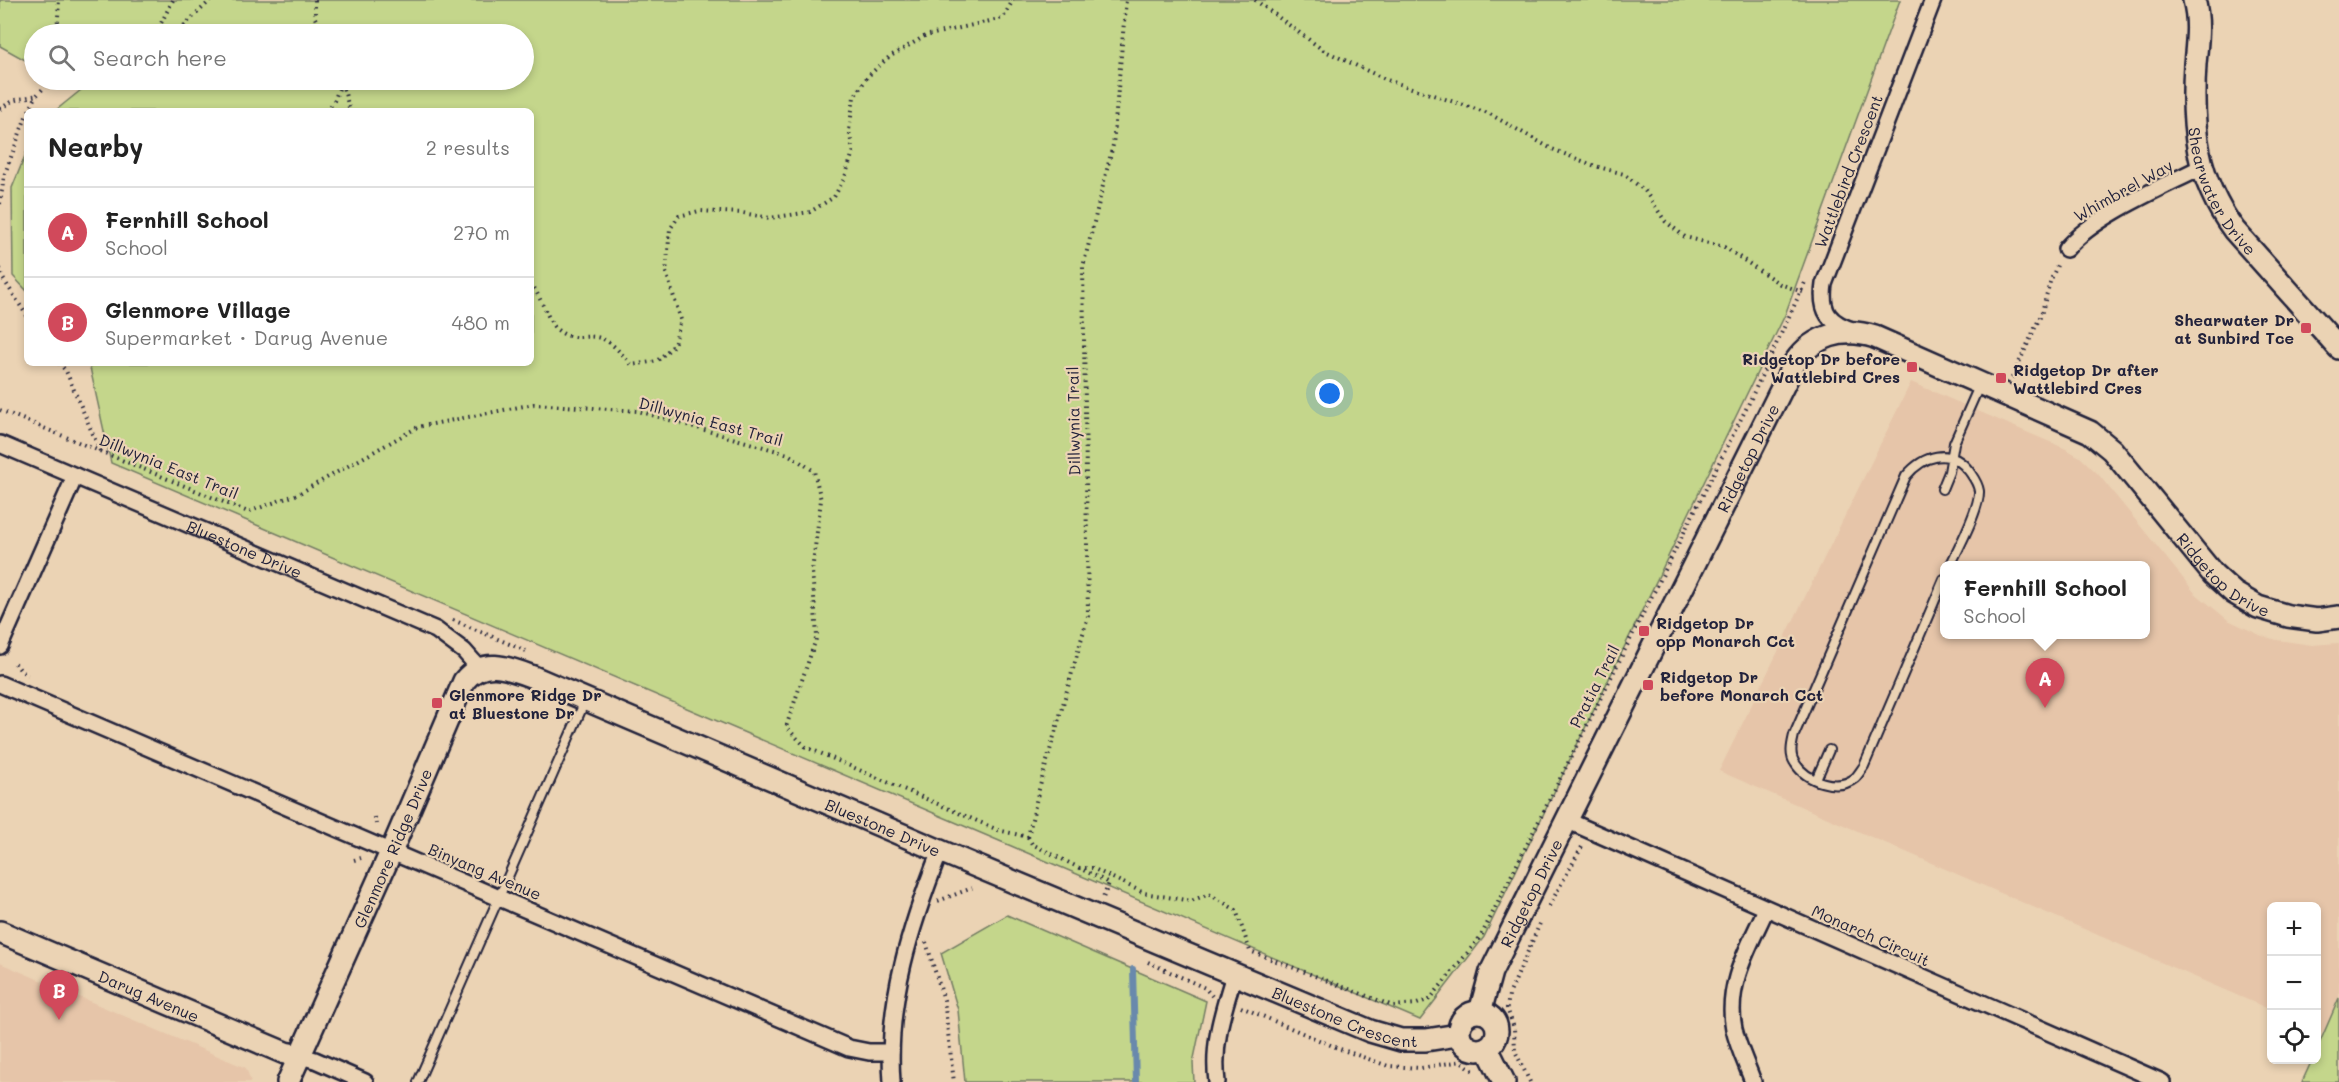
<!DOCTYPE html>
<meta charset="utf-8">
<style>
body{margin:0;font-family:Mali,sans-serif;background:#f2f2f2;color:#222}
.controls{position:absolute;right:18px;bottom:18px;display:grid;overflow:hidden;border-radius:9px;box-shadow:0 3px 9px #0003}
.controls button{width:54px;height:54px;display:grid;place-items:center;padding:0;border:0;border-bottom:2px solid #e0e0e0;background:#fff;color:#222;font:30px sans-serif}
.you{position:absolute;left:1330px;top:394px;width:21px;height:21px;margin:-15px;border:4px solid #fff;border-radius:50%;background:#1a73e8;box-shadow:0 0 0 9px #1a73e833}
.badge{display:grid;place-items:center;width:39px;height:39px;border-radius:50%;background:#d1495b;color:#fff;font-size:20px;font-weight:700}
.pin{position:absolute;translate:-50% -50px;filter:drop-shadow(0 2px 3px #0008)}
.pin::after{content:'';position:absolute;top:32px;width:21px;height:18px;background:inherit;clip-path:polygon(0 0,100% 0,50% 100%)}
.popup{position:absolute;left:1940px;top:561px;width:210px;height:78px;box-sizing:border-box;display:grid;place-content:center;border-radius:9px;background:#fff;filter:drop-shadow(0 2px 4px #0005);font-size:20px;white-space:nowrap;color:#767676}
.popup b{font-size:22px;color:#222}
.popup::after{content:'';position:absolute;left:50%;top:100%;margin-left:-12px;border:12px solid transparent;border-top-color:#fff}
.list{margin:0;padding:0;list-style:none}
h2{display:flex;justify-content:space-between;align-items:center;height:78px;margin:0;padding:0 24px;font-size:26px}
h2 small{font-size:20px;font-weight:400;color:#767676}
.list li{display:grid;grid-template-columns:39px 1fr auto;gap:18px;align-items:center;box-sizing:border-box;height:90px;padding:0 24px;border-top:2px solid #e0e0e0}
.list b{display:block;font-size:22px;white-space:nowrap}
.list p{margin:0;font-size:20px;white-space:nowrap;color:#767676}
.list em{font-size:20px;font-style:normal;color:#767676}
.icon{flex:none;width:33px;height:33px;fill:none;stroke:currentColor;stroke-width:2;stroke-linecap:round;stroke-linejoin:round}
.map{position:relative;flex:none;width:2339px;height:1082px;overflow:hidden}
.search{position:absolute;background:#fff;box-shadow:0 3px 9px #0003;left:24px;top:24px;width:510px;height:66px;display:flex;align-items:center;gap:15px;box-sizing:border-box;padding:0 21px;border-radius:33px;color:#767676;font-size:22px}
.panel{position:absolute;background:#fff;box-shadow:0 3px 9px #0003;left:24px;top:108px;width:510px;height:258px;border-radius:9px}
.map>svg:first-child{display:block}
.built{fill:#e6c5a9;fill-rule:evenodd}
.green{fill:#c4d68b;stroke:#737c63;stroke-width:1.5}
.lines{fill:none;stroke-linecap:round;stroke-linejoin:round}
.stream{stroke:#6989ac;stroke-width:6}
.lane-casing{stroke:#22223b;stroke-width:12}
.street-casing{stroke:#22223b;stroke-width:20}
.secondary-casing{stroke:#22223b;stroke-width:26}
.path{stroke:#22223b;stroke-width:4;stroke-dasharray:1.5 4.5;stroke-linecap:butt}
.lane{stroke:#ebd3b4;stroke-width:8}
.street{stroke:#ebd3b4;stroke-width:15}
.secondary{stroke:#ebd3b4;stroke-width:21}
.poi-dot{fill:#d1495b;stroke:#ebd3b4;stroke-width:2}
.labels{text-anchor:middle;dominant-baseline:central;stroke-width:4.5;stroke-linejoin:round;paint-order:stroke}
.street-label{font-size:16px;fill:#22223b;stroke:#ebd3b4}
.poi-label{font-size:16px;font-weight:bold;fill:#22223b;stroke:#ebd3b4;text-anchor:start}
</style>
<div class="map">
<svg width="2339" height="1082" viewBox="0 0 2339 1082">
<rect width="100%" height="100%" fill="#ebd3b4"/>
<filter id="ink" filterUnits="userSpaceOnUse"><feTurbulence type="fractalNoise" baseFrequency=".0167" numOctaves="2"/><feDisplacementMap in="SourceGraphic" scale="12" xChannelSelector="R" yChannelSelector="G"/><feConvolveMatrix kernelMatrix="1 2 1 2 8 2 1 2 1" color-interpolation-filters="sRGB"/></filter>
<g filter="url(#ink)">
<path class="built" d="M1911,382L2066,449L2080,457L2098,474L2195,593L2228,620L2262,636L2277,640L2312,645L2339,643V998L2324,1033L2317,1030L2316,906H2272L2271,1010L1719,771ZM1944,566H2146V634H1944Z
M0,963L246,1068L251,1082H0Z"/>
<path class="green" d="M0,0H1900L1785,315L1484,937L1420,1020L111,463L89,363H531V111H55L81,90L62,80H524V34H34V65L0,46Z
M27,151V291L13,276L12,188Z
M1007,915L1206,1001L1193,1063L1194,1082H965L958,1010L941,953Z
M2339,998V1082H2302L2312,1060H2316L2317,1049Z"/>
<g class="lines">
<path class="stream" d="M1133,969L1136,1082"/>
<defs>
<path id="lane" d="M1942,489L1949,472L1954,443L1980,384
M1944,579L1864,766C1861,770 1858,775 1855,778C1838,792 1806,781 1795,763C1789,755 1792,744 1794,735L1906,476C1923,456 1950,446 1969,471C1973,477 1978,483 1979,491C1980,508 1958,549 1950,566
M1816,780L1829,750
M418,1082L585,701"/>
<g id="street">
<path d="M2066,249C2095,215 2161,188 2202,167"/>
<path d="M1855,331C1829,323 1820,312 1824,284L1933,0"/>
<path id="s1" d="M0,444L436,630L464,651L479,668"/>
<path d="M0,646L75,476"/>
<path d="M0,684L849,1048L869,1052H891"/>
<path d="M1566,820L2162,1082"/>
<path d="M300,1056L315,1060L365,1082"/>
<path d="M892,1082C886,1001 911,925 940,851"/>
<path d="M1217,1082C1212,1044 1223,1011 1234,975"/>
<path d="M1753,1082C1747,1065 1738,1047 1734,1029C1725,985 1749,947 1766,909"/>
</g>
<g id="secondary">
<path id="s2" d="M2194,0C2200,21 2197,42 2195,64C2191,127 2196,178 2234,230L2339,348"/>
<path id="s3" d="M0,932L285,1053L300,1056"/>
<circle cx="1478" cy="1031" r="19"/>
<path id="s4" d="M1480,1012L1491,972L1795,362C1814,335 1844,327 1875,337L2090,432L2112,450L2213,574L2234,593L2258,607L2288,616L2317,620L2339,617"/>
<path d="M1487,1048L1504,1082"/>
<path id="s5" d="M288,1082L391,852L464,681C483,657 509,668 533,677L940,851L1370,1031L1401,1040H1426L1458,1035"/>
</g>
</defs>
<use href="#lane" class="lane-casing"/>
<use href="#street" class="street-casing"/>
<use href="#secondary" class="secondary-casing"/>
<path class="path" d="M315,0V18L323,34
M1255,0L1323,50L1387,80L1488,113L1552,149L1595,166L1624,174L1645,191L1665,221L1685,237L1724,247L1780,284L1803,292
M57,34L59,0
M158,34V29L173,0
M175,34L211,0
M97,80L125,83L136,80
M342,83L350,111
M0,109L12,101L37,95
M29,111L37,95L51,80
M327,111L334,101L342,81
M0,204L4,176L27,114
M0,268L2,277L27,316
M531,283C539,294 550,323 555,328C574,344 584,333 600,338C612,341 623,356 632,365L657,361L674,345L681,320L666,272L670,229L679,216L699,211L743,213L770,218L810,212L834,197L845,177L853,152L849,130L854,97L868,76L889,57L925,36L1003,18L1013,0
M59,363L66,371L100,451
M2012,378L2041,315L2050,282L2058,263
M0,410L248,512L298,494L418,427L534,404L638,411L788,454L814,471L821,500L812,571L817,636L786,727L806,747L998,830L1028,837
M453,620L526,651
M15,663L21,671L28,675
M375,817L376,824
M1028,837L1038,793L1088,616L1083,267L1113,145L1126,0
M1028,837L1032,844L1109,883L1103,898
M354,860L361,858
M1079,868H1092L1144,893L1191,901L1209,894L1236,910L1250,951L1393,1006L1417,1004L1430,999L1481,936L1747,407L1806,280
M938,901L972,888
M1549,906L1583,845
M926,942L944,1000L954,1082
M1148,962L1205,988L1212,996
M1241,1007L1340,1049L1388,1066L1421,1068L1461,1061L1475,1072
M1530,1082L1515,1051L1514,1028L1507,1008L1509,995L1541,921"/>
<use href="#lane" class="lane"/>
<use href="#street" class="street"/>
<use href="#secondary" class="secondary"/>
</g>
</g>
<g class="poi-dot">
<rect x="2300" y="322" width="12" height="12" rx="3"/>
<rect x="1906" y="361" width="12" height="12" rx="3"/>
<rect x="1995" y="372" width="12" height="12" rx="3"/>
<rect x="1638" y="625" width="12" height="12" rx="3"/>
<rect x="1642" y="679" width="12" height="12" rx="3"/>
<rect x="431" y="697" width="12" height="12" rx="3"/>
</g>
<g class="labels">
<g class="street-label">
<text transform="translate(1848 171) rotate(-69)">Wattlebird Crescent</text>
<text stroke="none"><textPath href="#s2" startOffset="198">Shearwater Drive</textPath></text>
<text transform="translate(2123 190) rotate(-29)">Whimbrel Way</text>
<text transform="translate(711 421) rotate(15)">Dillwynia East Trail</text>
<text transform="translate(1073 421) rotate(-91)">Dillwynia Trail</text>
<text stroke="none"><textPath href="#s4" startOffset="616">Ridgetop Drive</textPath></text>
<text transform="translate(169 466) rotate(22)">Dillwynia East Trail</text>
<text stroke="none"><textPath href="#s1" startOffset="266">Bluestone Drive</textPath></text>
<text stroke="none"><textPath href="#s4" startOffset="1245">Ridgetop Drive</textPath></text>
<text transform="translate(1594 686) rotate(-63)">Pratia Trail</text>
<text stroke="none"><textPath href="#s5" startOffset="894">Bluestone Drive</textPath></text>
<text stroke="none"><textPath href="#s5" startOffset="256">Glenmore Ridge Drive</textPath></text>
<text transform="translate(485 871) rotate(23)">Binyang Avenue</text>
<text stroke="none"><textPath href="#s4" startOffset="130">Ridgetop Drive</textPath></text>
<text transform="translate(1871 935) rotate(24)">Monarch Circuit</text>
<text stroke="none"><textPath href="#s3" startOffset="162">Darug Avenue</textPath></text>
<text stroke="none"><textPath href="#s5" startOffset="1394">Bluestone Crescent</textPath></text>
</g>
<g class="poi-label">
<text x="2294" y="319" text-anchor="end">Shearwater Dr<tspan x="2294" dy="18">at Sunbird Tce</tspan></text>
<text x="1900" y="358" text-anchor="end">Ridgetop Dr before<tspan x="1900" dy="18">Wattlebird Cres</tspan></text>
<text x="2013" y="369">Ridgetop Dr after<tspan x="2013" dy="18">Wattlebird Cres</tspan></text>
<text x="1656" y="622">Ridgetop Dr<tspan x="1656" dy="18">opp Monarch Cct</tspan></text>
<text x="1660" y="676">Ridgetop Dr<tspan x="1660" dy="18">before Monarch Cct</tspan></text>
<text x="449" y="694">Glenmore Ridge Dr<tspan x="449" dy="18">at Bluestone Dr</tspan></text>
</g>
</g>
</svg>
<div class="controls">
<button>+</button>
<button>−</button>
<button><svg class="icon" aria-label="locate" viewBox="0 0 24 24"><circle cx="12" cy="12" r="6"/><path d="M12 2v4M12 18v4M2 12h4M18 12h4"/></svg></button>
</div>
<div class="you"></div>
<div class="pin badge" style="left:2045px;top:708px">A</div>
<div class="popup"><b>Fernhill School</b>School</div>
<div class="pin badge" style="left:59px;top:1020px">B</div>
<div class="search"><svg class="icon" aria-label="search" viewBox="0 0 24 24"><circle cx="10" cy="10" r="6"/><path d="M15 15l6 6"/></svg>Search here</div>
<section class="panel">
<h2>Nearby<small>2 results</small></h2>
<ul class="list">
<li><span class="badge">A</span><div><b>Fernhill School</b><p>School</p></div><em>270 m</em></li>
<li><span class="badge">B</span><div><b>Glenmore Village</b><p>Supermarket · Darug Avenue</p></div><em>480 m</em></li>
</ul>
</section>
</div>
